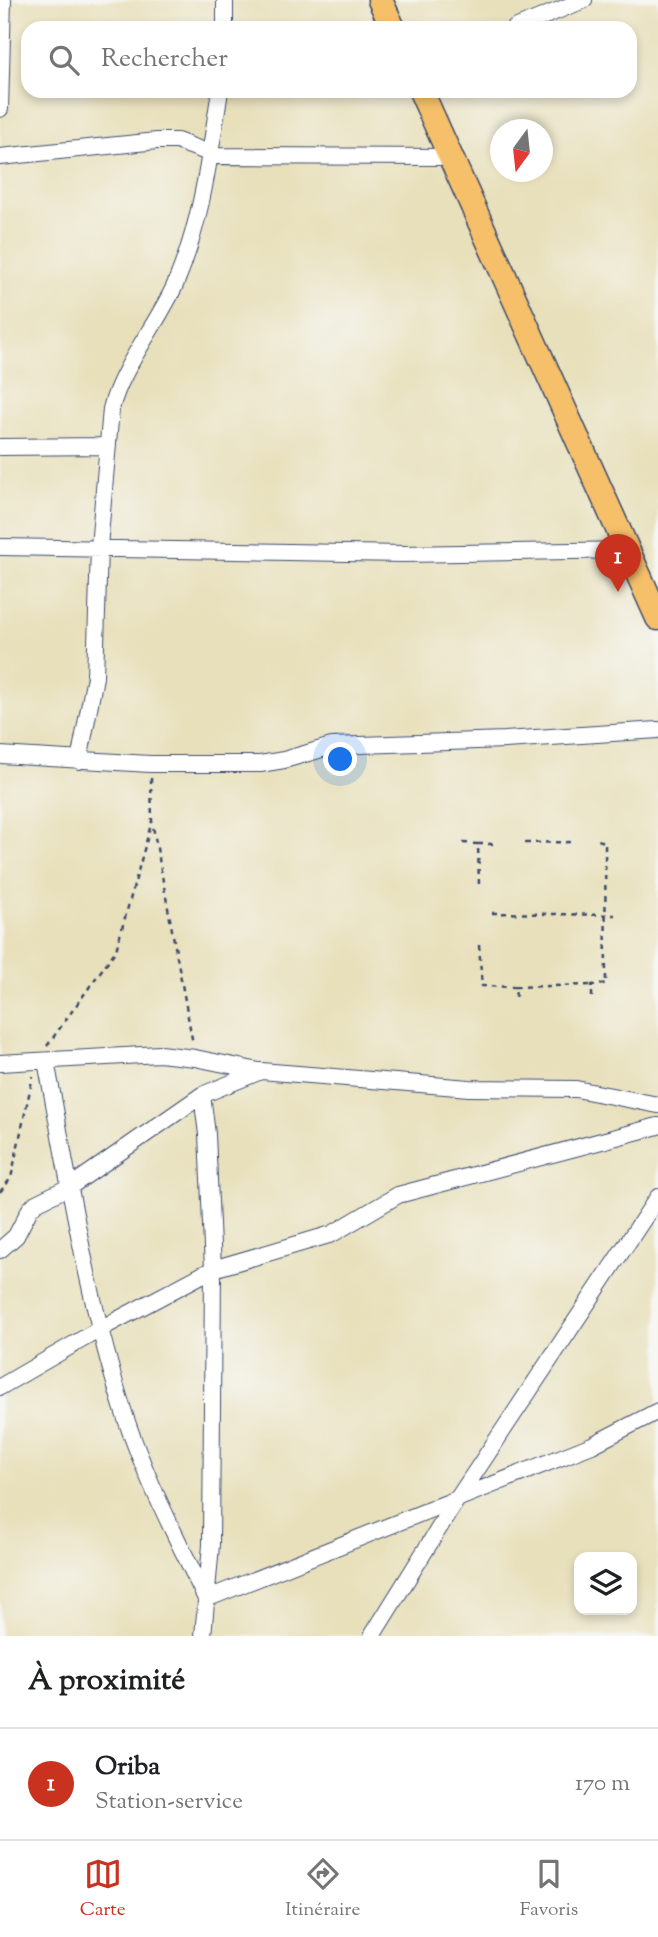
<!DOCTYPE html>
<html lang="fr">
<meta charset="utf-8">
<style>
body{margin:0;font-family:"Sorts Mill Goudy",serif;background:#f6f6f6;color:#202124}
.controls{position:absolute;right:21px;bottom:21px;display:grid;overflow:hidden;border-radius:14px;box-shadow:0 4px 10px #0003}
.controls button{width:63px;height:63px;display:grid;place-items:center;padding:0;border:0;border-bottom:2px solid #e0e0e0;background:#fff;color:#202124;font:35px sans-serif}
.compass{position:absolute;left:490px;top:119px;width:63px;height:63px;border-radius:50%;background:#fff;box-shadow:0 4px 10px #0003;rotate:195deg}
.you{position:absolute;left:341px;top:760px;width:24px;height:24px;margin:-18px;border:5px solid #fff;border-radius:50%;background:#1a73e8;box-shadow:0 0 0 10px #1a73e833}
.badge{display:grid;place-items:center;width:46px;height:46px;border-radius:50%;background:#c8321e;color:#fff;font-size:23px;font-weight:700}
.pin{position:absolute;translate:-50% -58px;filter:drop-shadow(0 2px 4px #0008)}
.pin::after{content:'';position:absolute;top:37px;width:24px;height:21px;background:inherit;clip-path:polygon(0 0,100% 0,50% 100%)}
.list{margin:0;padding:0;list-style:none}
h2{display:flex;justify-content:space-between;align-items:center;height:91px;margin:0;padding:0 28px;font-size:30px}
h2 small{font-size:23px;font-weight:400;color:#757577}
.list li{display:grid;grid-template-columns:46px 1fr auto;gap:21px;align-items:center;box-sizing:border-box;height:112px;padding:0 28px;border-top:2px solid #e0e0e0}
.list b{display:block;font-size:26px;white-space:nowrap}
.list p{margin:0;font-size:23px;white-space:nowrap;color:#757577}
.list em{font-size:23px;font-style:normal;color:#757577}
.icon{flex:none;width:38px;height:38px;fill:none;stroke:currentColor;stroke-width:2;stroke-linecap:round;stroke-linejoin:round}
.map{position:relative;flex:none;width:658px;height:1636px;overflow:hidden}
.search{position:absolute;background:#fff;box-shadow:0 4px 10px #0003;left:21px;right:21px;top:21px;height:77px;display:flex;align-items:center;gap:18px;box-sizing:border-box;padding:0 24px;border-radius:21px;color:#757577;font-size:26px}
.sheet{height:203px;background:#fff}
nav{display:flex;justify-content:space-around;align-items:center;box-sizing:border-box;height:98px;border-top:2px solid #e0e0e0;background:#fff;font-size:19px;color:#757577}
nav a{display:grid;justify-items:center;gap:4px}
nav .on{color:#c8321e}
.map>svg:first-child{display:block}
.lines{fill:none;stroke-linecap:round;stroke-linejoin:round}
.minor-casing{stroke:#3a4a6c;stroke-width:18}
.trunk-casing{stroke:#3a4a6c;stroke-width:27}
.path{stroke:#3a4a6c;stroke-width:2.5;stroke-dasharray:5 5;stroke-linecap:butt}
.minor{stroke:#fff;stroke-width:16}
.trunk{stroke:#f6c06b;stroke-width:24}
</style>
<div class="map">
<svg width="658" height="1636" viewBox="0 0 658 1636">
<rect width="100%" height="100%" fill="#f6f6f2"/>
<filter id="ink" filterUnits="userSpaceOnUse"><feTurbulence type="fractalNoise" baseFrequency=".0143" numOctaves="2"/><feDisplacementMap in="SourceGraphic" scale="14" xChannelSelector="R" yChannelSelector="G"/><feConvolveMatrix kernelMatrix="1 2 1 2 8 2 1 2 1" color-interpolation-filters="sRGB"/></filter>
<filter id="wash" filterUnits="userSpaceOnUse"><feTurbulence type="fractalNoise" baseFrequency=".00686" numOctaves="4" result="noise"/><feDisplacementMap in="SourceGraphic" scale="28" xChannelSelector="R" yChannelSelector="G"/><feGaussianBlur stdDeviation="1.57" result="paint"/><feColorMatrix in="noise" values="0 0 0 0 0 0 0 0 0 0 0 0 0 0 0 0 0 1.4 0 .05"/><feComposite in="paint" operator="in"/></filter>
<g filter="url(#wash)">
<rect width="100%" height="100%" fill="#e8e0bb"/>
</g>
<g filter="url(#ink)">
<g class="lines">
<defs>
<path id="minor" d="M225,0V28
M515,28L584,0
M0,109L3,0
M0,157L157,141H177L217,156L449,157
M0,447L108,446
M0,547L403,554L628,550
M0,755L150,764H260L284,760L332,746L505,740L658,730
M79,761L95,677L99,547L111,409C121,368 157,325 175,285C202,221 209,159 220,91
M46,1061C69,1181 88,1303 126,1419C147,1482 178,1540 206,1599L592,1445L658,1411
M0,1063L160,1054L195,1058L259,1071
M202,1095L207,1134L213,1269L211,1545L203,1636
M0,1250L16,1236L30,1209L36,1203L71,1186L202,1095L261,1071L469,1088L576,1089L658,1105
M0,1387L100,1329L213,1269L332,1234L398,1195L658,1126
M372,1636L454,1504L658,1197"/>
<path id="trunk" d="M380,0L393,28
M421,91L658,618"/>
</defs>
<use href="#minor" class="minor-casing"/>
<use href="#trunk" class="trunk-casing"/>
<path class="path" d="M151,778L152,821L193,1044
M463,843L478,844L479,886
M525,843L572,842
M478,844H498
M492,913L615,915
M479,945L482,986L515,987
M516,997L515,987L592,985
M592,997V985L606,984L605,842L598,840
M47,1046L116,950L152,821
M0,1192L11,1178L33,1076"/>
<use href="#minor" class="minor"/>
<use href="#trunk" class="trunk"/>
</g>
</g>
</svg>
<div class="controls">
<button><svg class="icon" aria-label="layers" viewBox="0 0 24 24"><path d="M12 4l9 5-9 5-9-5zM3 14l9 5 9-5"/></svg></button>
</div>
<svg class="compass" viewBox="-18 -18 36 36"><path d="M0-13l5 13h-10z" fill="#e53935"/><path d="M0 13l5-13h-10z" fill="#757577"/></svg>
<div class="you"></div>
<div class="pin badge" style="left:618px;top:592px">1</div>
<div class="search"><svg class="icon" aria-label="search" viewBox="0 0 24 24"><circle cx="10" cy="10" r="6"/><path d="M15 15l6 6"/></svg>Rechercher</div>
</div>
<section class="sheet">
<h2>À proximité<small></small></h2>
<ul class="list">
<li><span class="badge">1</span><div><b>Oriba</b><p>Station-service</p></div><em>170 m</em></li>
</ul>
</section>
<nav>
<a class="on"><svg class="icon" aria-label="map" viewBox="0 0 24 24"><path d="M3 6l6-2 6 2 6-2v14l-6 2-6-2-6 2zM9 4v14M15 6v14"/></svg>Carte</a>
<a><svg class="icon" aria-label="directions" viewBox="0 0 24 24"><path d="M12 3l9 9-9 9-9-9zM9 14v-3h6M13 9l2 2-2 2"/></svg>Itinéraire</a>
<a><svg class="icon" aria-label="saved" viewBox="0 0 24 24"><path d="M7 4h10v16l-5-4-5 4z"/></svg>Favoris</a>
</nav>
